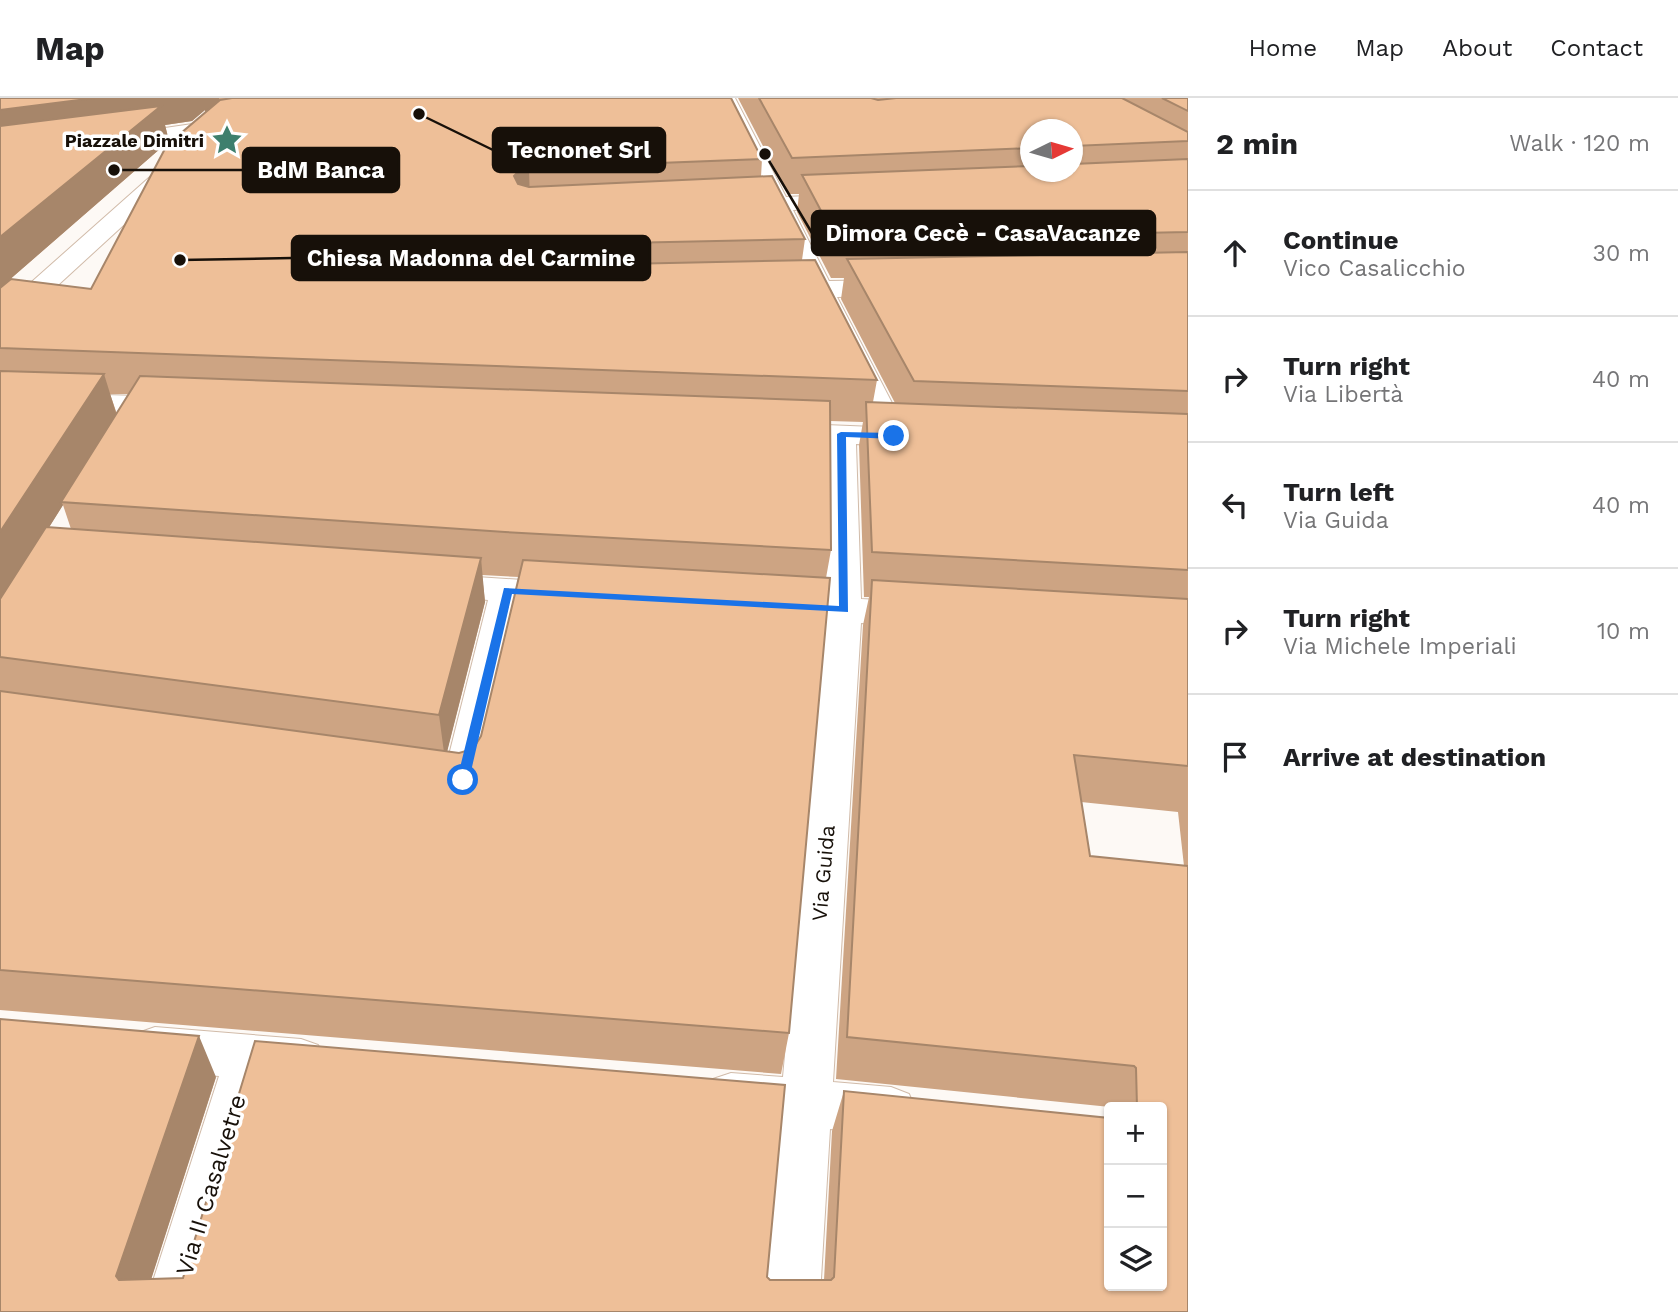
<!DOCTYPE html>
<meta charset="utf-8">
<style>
body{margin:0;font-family:"Work Sans",sans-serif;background:#f6f6f6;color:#202124}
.controls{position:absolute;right:21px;bottom:21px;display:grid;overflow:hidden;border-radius:7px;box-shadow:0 2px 5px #0004}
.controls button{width:63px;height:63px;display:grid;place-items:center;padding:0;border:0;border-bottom:2px solid #e0e0e0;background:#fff;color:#202124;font:35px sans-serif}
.compass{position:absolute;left:1020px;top:21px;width:63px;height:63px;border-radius:50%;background:#fff;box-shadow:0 2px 5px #0004;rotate:85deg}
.stop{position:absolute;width:21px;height:21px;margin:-16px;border:5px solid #1a73e8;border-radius:50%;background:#fff}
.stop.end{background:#1a73e8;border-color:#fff;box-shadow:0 2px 7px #0008}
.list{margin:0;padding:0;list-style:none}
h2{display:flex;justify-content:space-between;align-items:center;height:91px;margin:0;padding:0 28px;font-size:30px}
h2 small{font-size:23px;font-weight:400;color:#757577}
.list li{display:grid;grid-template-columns:46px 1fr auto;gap:21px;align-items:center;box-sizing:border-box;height:126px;padding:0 28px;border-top:2px solid #e0e0e0}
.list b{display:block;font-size:26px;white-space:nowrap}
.list p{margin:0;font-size:23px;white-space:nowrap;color:#757577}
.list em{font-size:23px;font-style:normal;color:#757577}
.icon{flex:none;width:38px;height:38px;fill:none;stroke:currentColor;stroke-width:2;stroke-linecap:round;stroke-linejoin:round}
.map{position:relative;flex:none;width:1188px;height:1214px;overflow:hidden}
header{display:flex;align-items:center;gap:42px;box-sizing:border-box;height:98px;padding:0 35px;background:#fff;border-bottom:2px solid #e0e0e0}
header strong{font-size:33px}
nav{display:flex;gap:38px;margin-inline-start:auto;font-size:24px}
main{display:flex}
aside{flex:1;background:#fff}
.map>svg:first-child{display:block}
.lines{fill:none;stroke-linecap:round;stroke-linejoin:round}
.street-casing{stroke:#d1bba9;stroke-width:2}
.secondary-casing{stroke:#d1bba9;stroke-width:2}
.street{fill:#fff;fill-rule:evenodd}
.secondary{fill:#fff;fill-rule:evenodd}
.wall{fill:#cda483;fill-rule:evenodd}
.shaded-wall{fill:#a7866a}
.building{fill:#eebf98;stroke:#a7866a;stroke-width:2}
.route{fill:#1a73e8}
.labels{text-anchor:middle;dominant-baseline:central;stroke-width:7;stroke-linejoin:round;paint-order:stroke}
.far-poi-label{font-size:18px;font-weight:bold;fill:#171009;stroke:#fff;text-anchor:end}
.street-label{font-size:21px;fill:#171009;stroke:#fff}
.near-street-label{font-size:24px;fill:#171009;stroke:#fff}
.leader{fill:none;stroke:#171009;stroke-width:2.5}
.callout-dot{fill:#171009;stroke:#fff;stroke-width:2.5}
.callout{fill:#171009;stroke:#171009;stroke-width:2.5}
.callout-label{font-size:23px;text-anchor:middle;font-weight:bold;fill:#fff}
</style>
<header>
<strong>Map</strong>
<nav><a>Home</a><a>Map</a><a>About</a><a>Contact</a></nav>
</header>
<main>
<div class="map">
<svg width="1188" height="1214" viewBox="0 0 1188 1214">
<rect width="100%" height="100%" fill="#fdf9f5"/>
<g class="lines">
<defs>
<path id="street" d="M715,0H735L786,99L850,96L858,98L862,103L858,108L850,110L793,112L829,183L894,182L903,185L907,190L903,195L894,198L837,199L905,330L924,333L928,339L924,345L913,348L856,346L861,501L917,504L930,508L935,516L930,524L917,528L861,525L833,984L891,989L909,996L916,1013L909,1030L891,1037L830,1031L819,1214H761L779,1026L731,1021L713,1015L706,998L713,981L731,975L783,979L825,522L774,520L761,516L756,508L761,500L774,496L826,499V345L766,340L762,334L766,328L777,325L874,329L812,199L767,197L763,192L767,187L804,184L770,113H728L724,108L728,103L763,100Z
M0,294L175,299L185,302L190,308L185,314L175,317L0,312Z
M432,476L568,485L580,488L586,496L580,504L568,507L523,504L483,682L477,693L463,697L428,691L422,680L428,669L447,665L488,502L420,495L415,487L420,479Z
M155,929L301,941L318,947L326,963L318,979L301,985L268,983L201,1214H143L219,978L155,973L138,967L130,951L138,935Z"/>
<path id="secondary" d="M239,0H261L239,22L244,27L241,31L225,34L9,232L0,234V212L196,38L117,48L110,46L106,42L110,38L213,23Z"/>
</defs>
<use href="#street" class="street-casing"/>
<use href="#secondary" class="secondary-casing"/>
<use href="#street" class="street"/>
<use href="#secondary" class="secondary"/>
</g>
<path class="wall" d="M0,0H731L762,61L761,79L805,141L802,162L877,282L873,304L895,305L841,201L844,180H831L797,114L799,96H788L738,0H1188V1214H0L216,979L151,1181L767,1179L770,1182H824L832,1033L844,993L1109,1188L1162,1009H1110L836,981L863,527L869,499H864L859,347L863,324L830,323L831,452L826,480L789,935L781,976L0,912V190L91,191L205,15V12L192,23L165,27L169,43L0,190ZM1031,32H1073V74H1031ZM110,296H129L117,316ZM63,407L71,431L49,429ZM482,477L519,479L481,638L473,651L459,655L447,653L485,504ZM1081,704L1178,714L1184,768L1090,758Z"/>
<path class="shaded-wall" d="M95,0H219L222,17L206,21L205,12L192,23L165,27L169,43L0,190V12Z
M529,70L530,107L514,78L520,72Z
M527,147L529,186L512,159L516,150Z
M104,276L117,318L61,404L63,407L0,508V434Z
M481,460L485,504L445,662L439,617Z
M199,938L216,979L141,1213L116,1178Z"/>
<path class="building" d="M0,0H95L0,12Z
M232,0H731L762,61L529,70L520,72L514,78L518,86L529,89L772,78L805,141L527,147L516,150L512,159L518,166L528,168L815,162L877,282L0,250V190L11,181L91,191L167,47L220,2Z
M759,0H871L878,2L896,0H1122L1188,34V43L1073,48V32H1031V50L792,60Z
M1162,0H1188V13Z
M161,8L0,139V28Z
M1188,61V134L836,141L802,77L1031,68V74H1073V66Z
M1188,154V293L914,283L847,161Z
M0,273L104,276L0,434Z
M140,278L830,303L831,452L505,434L61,404Z
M866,304L1188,316V472L872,454Z
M46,429L481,460L439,617L0,559V501Z
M523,462L830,480L789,935L0,872V593L459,655L473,651L481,638Z
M872,482L1188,501V668L1074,657L1090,758L1188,768V1214H0V921L199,938L116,1178L119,1182L183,1180L255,943L785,987L767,1179L770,1182H831L834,1179L844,993L1109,1020V1188H1162V1009H1137L1136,970L1134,968L847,939Z"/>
<path class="route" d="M841,334L894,335L899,338L894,341L846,339L848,514L512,496L469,682L463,687L459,686L457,682L504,490L839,508L837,336Z"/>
<defs>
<symbol id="sight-bare" viewBox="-9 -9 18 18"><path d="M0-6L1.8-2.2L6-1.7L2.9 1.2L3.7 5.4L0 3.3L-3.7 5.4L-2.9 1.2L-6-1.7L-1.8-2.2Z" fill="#3e7f6d" stroke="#fff" stroke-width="2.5" paint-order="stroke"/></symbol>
</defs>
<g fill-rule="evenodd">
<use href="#sight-bare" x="205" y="20" width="44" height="44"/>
</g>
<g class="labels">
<g class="far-poi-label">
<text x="204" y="42">Piazzale Dimitri</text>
</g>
<g class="street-label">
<text transform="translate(823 775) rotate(-85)">Via Guida</text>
</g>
<g class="near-street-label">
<text transform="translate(211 1087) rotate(-73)">Via II Casalvetre</text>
</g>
</g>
<path class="leader" d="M419 16L493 52M114 72L243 72M765 56L812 135M180 162L292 160"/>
<g class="callout-dot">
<circle cx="419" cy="16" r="7"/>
<circle cx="114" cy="72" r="7"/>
<circle cx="765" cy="56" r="7"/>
<circle cx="180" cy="162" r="7"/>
</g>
<g class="callout">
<rect x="493" y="30" width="172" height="44" rx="7"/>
<rect x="243" y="50" width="156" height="44" rx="7"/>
<rect x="812" y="113" width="343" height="44" rx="7"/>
<rect x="292" y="138" width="358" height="44" rx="7"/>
</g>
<g class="callout-label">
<text x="579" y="60">Tecnonet Srl</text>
<text x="321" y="80">BdM Banca</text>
<text x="983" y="143">Dimora Cecè - CasaVacanze</text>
<text x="471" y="168">Chiesa Madonna del Carmine</text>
</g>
</svg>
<div class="controls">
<button>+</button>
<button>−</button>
<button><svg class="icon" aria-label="layers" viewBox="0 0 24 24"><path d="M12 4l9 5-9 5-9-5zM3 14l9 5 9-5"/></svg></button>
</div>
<svg class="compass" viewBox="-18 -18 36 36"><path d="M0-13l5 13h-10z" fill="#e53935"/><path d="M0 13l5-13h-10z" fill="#757577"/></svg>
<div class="stop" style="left:463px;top:682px"></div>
<div class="stop end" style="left:894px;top:338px"></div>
</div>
<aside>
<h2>2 min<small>Walk · 120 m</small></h2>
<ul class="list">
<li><svg class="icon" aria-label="ahead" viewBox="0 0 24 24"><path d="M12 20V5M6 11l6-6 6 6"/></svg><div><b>Continue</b><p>Vico Casalicchio</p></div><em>30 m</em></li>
<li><svg class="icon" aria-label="right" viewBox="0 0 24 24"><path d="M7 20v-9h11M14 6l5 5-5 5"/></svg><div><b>Turn right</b><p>Via Libertà</p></div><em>40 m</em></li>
<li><svg class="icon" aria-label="left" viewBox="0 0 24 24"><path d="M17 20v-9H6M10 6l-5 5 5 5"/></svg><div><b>Turn left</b><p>Via Guida</p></div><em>40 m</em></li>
<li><svg class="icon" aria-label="right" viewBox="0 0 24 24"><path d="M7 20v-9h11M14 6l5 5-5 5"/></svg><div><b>Turn right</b><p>Via Michele Imperiali</p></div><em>10 m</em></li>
<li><svg class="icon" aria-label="arrive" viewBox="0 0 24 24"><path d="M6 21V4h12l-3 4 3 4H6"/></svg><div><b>Arrive at destination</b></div></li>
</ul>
</aside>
</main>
